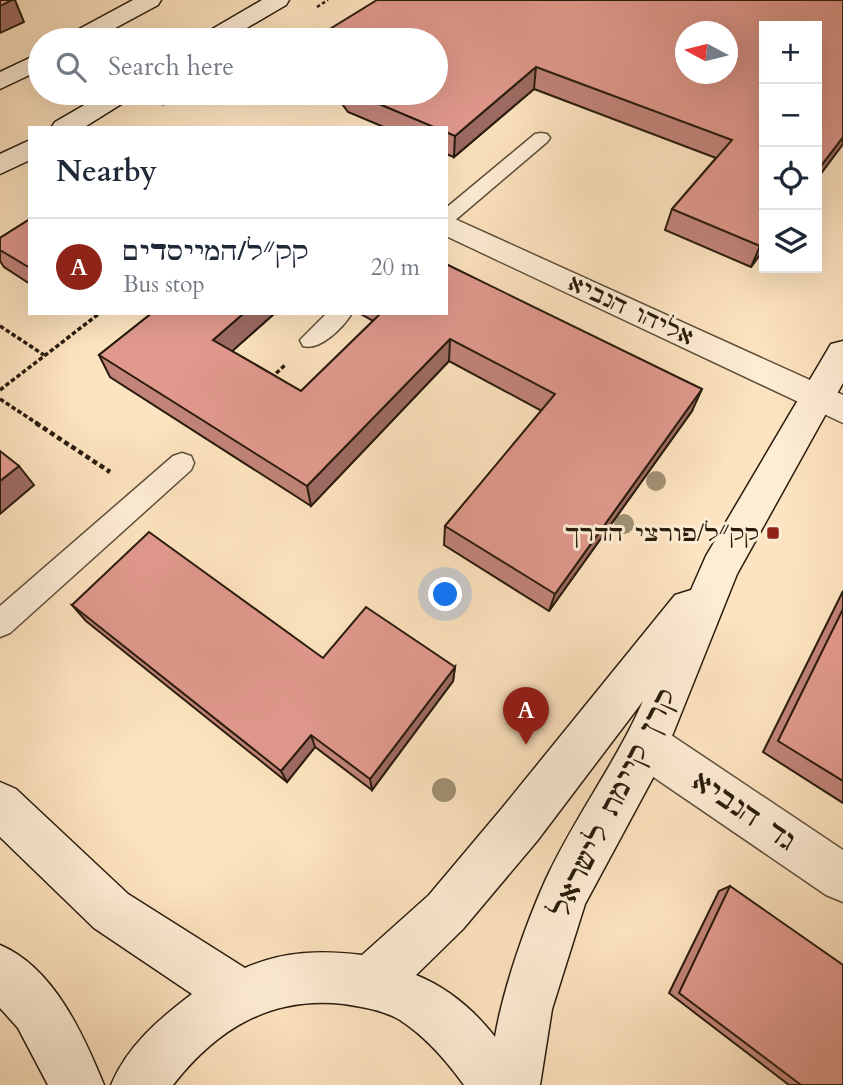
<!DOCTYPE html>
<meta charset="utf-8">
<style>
body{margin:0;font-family:Cardo,"Frank Ruhl Libre",serif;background:#f6f6f7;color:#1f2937}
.controls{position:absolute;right:21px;top:21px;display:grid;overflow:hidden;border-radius:0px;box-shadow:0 7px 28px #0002}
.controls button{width:63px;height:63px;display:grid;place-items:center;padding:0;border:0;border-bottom:2px solid #e0e1e3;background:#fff;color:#1f2937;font:35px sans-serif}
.compass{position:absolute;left:675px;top:21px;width:63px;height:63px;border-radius:50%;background:#fff;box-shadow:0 7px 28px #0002;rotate:277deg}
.you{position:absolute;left:446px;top:595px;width:24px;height:24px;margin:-18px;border:5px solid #fff;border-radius:50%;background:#1a73e8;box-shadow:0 0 0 10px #1a73e833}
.badge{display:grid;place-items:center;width:46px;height:46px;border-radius:50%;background:#8f2418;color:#fff;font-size:23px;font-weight:700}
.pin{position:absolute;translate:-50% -58px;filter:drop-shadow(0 2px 4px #0008)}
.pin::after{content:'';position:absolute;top:37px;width:24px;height:21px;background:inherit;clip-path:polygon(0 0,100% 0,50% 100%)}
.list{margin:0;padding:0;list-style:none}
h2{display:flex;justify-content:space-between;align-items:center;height:91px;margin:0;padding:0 28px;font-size:30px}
h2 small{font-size:23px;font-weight:400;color:#747a83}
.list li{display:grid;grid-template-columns:46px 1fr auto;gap:21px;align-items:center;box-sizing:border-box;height:98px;padding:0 28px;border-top:2px solid #e0e1e3}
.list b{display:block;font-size:26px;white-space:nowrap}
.list p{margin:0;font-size:23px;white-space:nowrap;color:#747a83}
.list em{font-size:23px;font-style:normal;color:#747a83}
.icon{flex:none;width:38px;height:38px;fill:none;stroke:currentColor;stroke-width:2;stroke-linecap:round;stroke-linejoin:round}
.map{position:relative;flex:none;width:843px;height:1085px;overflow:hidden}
.search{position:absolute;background:#fff;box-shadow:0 7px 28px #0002;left:28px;top:28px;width:420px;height:77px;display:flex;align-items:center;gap:18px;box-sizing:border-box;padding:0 24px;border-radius:38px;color:#747a83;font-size:26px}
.panel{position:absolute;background:#fff;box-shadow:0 7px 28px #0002;left:28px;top:126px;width:420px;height:189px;border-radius:0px}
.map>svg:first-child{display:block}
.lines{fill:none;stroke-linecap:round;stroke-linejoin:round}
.lane-casing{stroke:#5e4e3a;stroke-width:3}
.street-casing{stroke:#5e4e3a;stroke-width:3}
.secondary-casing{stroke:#291c0d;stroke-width:3}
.path-far2{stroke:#291c0d;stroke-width:2.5;stroke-dasharray:3.5 2.5;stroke-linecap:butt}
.path-far1{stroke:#291c0d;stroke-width:3.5;stroke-dasharray:4.5 2.5;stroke-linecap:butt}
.path{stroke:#291c0d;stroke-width:4.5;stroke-dasharray:5 3.5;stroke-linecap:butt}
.lane{fill:#feedd5;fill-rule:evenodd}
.street{fill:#feedd5;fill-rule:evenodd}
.secondary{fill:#feedd5;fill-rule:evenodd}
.tree{fill:#a19174}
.wall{fill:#c28479;stroke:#291c0d;stroke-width:2}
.shaded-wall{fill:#9e6b63;stroke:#291c0d;stroke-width:2}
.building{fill:#e1998d;stroke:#291c0d;stroke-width:2;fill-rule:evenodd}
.poi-dot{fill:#8f2418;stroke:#feedd5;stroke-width:2.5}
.labels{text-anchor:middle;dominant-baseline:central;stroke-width:6;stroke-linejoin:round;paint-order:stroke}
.street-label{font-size:23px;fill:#291c0d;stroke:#feedd5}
.poi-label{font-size:23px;fill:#291c0d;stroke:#feedd5;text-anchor:end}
.near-street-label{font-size:28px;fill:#291c0d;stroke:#feedd5}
</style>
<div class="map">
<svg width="843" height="1085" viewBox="0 0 843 1085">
<rect width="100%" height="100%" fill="#fde3bf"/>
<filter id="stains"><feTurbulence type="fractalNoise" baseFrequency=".00286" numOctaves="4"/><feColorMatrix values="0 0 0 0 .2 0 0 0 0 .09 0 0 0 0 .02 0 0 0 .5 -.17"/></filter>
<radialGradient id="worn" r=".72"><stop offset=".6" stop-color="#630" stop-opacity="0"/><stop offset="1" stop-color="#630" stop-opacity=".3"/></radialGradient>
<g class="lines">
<defs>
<path id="lane" d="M541,133L547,134L550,138L547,142L453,222L446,224V208L535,134Z
M327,313H352C343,328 320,351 303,346L300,340Z
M182,453L191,456L194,463L191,470L10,633L0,637V606L173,456Z"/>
<path id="street" d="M446,215L843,395V423L446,236Z
M646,723L662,729L843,850V902L826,895L630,761L624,745L630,729Z"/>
<path id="secondary" d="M133,0H161L158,5L93,40H64L68,35Z
M262,0H289L286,5L226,40H198L202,35Z
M40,53V70L0,89V72Z
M105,93H135L131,98L83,128H51L55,122Z
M30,140V160L0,174V154Z
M843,341V383L737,574L662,761L585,904L552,1009L540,1085H464C446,1060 426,1037 400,1020C383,1010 363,1007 344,1004C270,996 217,1029 173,1085H111C127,1046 159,1019 192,994L94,928L0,837V782L16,789L128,894L245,968C284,951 321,950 362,955L429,895L503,807L675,595L691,590L706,556L831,344ZM643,701C616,763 574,818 546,879C526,923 503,989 495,1037C474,1010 448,988 416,975L463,929L537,841Z
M0,945C54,968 83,1034 104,1085H48L18,1028L0,1008Z"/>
</defs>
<use href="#lane" class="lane-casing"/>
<use href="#street" class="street-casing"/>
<use href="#secondary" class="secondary-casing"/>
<path class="path-far2" d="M317,7L328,0
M162,105L182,93"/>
<path class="path-far1" d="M0,326L44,355
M271,378L285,365
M0,390L100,313
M0,399L38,424"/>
<path class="path" d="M36,423L110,472"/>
<use href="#lane" class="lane"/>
<use href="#street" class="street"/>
<use href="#secondary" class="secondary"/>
</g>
<g class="tree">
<circle cx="656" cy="481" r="10"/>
<circle cx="624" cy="524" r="10"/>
<circle cx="444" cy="790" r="12"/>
</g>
<path class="wall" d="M843,0L764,249L751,267L665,230L672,209L716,158L534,89L454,157L446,154V128H386L348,112L334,93H436V40Z
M30,219V284L4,267L0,261V238Z
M152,313H275L232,351L301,391L373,321L359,313H446L692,411L549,611L444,545L445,526L542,411L449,361L311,506L110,377L99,355Z
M843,591V803L763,752Z
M72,605L323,658L455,667L453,681L372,790L315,747L287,782L86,621Z
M730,886L843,1085H789L669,993L719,891Z"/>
<path class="shaded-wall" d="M0,0H15L24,22L0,33Z
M536,67L534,89L454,157L455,136Z
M843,137V144L817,179V171Z
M764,241V249L751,267L760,246Z
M244,313H275L220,362L213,340Z
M450,339L449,361L311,506L307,486Z
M702,389L692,411L549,611L555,594Z
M19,466L34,485L0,514V481Z
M455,667L453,681L372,790L370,779Z
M311,735L315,747L287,782L281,771Z"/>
<path class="building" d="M0,0H12L0,6Z
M377,0H843V137L817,171V26H764V241L760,246L672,209L732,140L536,67L455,136L446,132V128H436L353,93H436V40H312ZM685,32H727V74H685Z
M30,219V268L0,250V238Z
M446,264L702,389L555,594L445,526L555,394L450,339L307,486L99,355L152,313H244L213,340L301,391L381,313H446Z
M0,451L19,466L0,481Z
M149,532L323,658L366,607L455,667L370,779L311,735L281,771L72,605Z
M843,609V781L778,741Z
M730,886L843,965V1085H801L679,993Z"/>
<rect class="poi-dot" x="766" y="526" width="14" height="14" rx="3.5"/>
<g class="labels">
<g class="street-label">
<text transform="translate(631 310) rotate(25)">אליהו הנביא</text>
</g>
<g class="poi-label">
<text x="759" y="533">קק״ל/פורצי הדרך</text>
</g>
<g class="near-street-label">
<text transform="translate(613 803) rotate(-64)">קרן קיימת לישראל</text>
<text transform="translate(744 811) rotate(34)">גד הנביא</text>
</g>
</g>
<rect width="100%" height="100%" filter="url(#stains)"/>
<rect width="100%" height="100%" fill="url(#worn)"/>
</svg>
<div class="controls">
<button>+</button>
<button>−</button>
<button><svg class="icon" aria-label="locate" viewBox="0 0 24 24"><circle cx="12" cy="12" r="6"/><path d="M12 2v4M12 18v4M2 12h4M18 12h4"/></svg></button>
<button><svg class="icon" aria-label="layers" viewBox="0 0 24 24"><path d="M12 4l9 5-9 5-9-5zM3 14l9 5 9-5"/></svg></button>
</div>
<svg class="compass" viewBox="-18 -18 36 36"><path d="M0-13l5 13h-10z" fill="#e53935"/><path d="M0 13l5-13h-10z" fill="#747a83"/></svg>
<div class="you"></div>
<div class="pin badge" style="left:526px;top:745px">A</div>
<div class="search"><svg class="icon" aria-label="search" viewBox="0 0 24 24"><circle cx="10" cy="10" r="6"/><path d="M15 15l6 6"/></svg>Search here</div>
<section class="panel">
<h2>Nearby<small></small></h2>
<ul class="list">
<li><span class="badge">A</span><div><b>קק״ל/המייסדים</b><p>Bus stop</p></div><em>20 m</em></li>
</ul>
</section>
</div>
